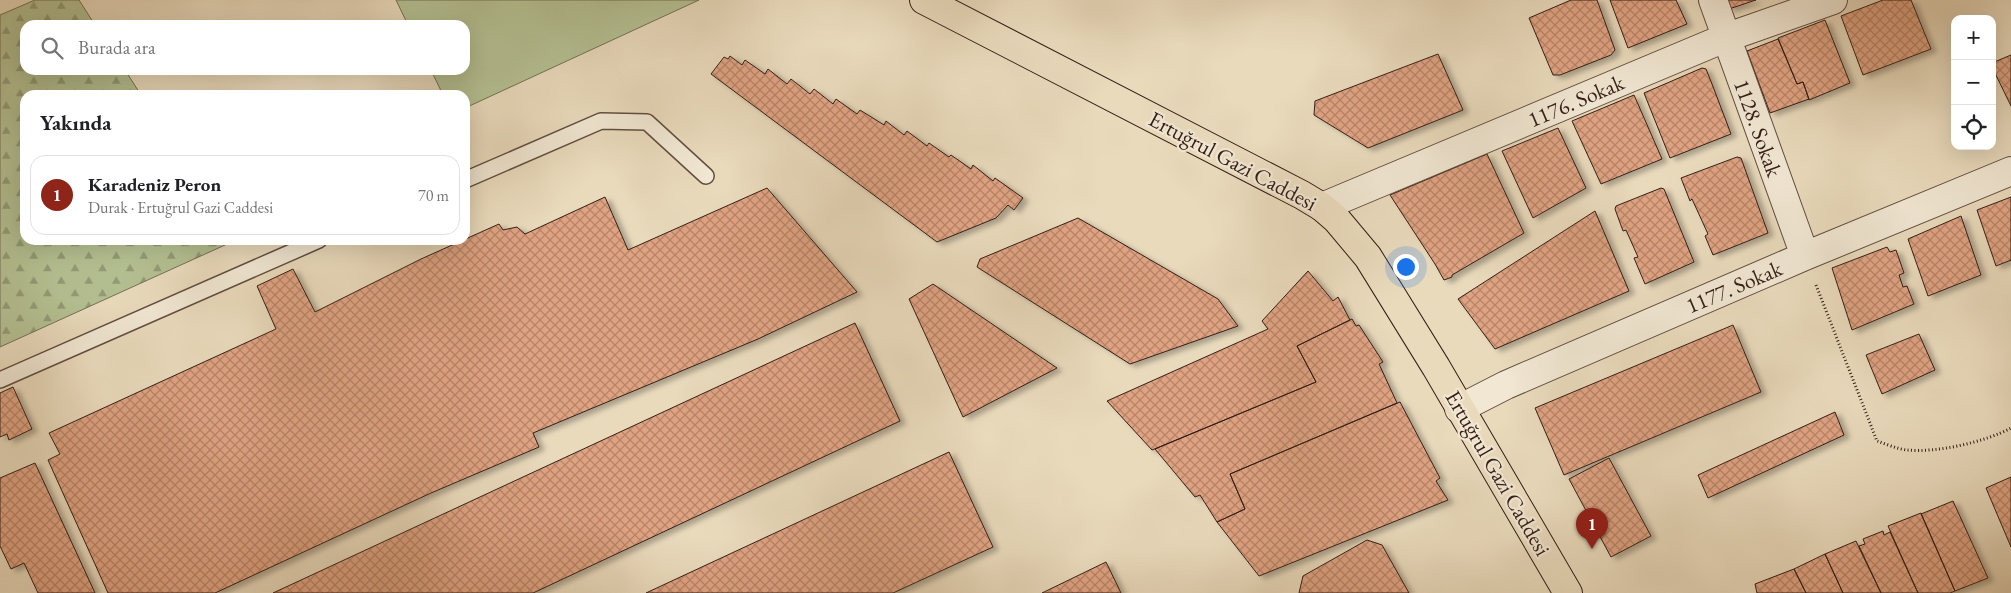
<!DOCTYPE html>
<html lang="tr">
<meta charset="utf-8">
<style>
body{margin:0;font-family:"EB Garamond",serif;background:#f2f2f2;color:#202124}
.controls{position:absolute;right:15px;top:15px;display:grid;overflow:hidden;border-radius:10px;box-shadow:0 5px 20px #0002}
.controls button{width:45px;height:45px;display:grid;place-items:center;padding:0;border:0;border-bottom:1px solid #e0e0e0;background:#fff;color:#202124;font:25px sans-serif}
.you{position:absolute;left:1405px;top:266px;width:18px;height:18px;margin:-12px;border:4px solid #fff;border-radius:50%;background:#1a73e8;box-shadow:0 0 0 8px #1a73e833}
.badge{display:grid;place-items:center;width:32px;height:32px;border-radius:50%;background:#8f2418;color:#fff;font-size:16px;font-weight:700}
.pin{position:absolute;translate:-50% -41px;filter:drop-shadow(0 1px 2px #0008)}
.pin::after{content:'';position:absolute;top:26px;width:18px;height:15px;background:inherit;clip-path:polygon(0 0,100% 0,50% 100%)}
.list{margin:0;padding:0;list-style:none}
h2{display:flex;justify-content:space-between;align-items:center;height:65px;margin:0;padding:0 20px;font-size:21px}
h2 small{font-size:16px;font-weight:400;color:#757577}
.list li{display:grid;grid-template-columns:32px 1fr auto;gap:15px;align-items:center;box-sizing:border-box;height:80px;margin:0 10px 10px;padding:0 10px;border:1px solid #e0e0e0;border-radius:15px}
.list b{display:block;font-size:19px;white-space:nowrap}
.list p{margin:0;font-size:16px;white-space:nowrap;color:#757577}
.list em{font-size:16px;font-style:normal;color:#757577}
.icon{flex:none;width:28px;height:28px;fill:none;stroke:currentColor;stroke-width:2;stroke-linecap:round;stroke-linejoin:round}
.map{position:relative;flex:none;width:2011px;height:593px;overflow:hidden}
.search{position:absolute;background:#fff;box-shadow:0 5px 20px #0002;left:20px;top:20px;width:450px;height:55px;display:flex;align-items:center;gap:12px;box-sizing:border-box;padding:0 18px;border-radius:15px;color:#757577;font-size:19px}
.panel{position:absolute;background:#fff;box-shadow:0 5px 20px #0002;left:20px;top:90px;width:450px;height:155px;border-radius:15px}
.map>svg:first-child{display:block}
.forest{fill:url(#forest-firs);stroke:#747054}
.green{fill:#b4c092;stroke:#747054}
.building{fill:url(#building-cross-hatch);stroke:#341f17;filter:url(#shadow)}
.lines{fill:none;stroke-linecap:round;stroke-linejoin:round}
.service-casing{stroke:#614e40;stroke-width:18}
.minor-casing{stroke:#614e40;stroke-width:30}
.primary-casing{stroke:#341f17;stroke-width:30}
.path{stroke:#341f17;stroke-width:3;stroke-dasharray:1 2.5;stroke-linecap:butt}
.service{stroke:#f1e7d3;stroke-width:15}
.minor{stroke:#f1e7d3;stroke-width:28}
.primary{stroke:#e9dabc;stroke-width:28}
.labels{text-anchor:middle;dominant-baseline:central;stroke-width:4.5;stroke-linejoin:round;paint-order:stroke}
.street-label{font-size:22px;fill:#341f17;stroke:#f1e7d3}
</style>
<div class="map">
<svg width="2011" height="593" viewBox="0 0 2011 593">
<defs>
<pattern id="forest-firs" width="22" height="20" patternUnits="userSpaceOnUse" patternTransform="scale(1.25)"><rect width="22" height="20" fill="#b4c092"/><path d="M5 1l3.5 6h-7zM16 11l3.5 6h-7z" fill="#939b76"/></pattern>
<pattern id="building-cross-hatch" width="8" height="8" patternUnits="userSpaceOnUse" patternTransform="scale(1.25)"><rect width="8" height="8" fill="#e0a382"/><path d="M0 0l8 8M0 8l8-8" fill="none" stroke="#b68469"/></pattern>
<filter id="shadow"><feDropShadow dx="5.5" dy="3" stdDeviation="2.5" flood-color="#0004"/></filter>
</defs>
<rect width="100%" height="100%" fill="#e9dabc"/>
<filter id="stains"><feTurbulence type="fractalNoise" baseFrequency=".004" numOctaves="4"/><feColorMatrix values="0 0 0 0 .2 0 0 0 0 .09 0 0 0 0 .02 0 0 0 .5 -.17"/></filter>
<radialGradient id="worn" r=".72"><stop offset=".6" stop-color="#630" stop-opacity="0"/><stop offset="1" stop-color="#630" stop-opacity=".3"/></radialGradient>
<path class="forest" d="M35,0H79L95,25H25V70H125L141,95H25V240H236L0,347V15Z"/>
<path class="green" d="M396,0H699L465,108V95H443L431,70H465V25H408Z"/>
<path class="building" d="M1571,0H1597L1615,50L1611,55L1560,75H1553L1529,18Z
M1610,0H1676L1687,24L1628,48Z
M1725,0H1756L1729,9Z
M1883,0H1911L1931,49L1863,75L1841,16Z
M1825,20L1850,83L1809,100L1803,82L1797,84L1778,38Z
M1778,39L1797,84L1803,82L1809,99L1770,113L1747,51Z
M1438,54L1463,110L1368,148L1314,115L1315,101Z
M2011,55V106L1992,67V63Z
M730,56L742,65L745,60L765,74L768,69L787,84L791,79L810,94L814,89L833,104L836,99L857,114L860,110L884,125L886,121L904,135L907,131L927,146L929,143L949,157L951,155L971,169L973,165L993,181L995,178L1023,198L1014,210L1008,205L996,218L937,242L711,74L724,57L728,59Z
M1702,68L1706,69L1712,84L1731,134L1670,158L1644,93Z
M1634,95L1662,159L1601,184L1572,121Z
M1558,128L1586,188L1533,218L1502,151Z
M1487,154L1524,233L1452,275V277L1444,280L1435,264L1390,195Z
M1737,157L1741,158L1768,233L1713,255L1705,236L1708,234L1692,199L1690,201L1681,178Z
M767,188L857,292L758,339L533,433L539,447L431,493L215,593H108L48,460L60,454L49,433L276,329L257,286L293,269L315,312L421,259L499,224L503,230L517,227L525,234L605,197L628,250Z
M1661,188L1664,189L1694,262L1645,284L1634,258L1638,257L1626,230L1623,231L1615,209L1616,206Z
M2011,197V260L1996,266L1977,210Z
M1595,211L1629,291L1495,349L1458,299Z
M1961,216L1981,275L1928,296L1908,239Z
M1078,218L1218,299L1238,326L1130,364L977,267L980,259Z
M1887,247L1890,252L1896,250L1904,273L1899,275L1903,287L1907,286L1914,304L1852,330L1832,268Z
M1308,271L1333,301L1338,297L1350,320L1297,346L1316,382L1152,450L1107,401L1268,329L1262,321Z
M933,284L1057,368L963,417L909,299Z
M1352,319L1356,326L1359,325L1383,362L1379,364L1397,403L1230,474L1245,509L1217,522L1200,495L1195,497L1155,449L1316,382L1297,346Z
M855,323L900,421L533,593H273Z
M1733,325L1761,392L1564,475L1535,408Z
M1919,334L1935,370L1882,394L1866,355Z
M13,387L32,429L9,440L7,434L0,437V393Z
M1400,402L1440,478L1436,481L1448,500L1259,576L1217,522L1245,509L1230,474Z
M1835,412L1844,435L1708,498L1698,475Z
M949,452L993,547L893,593H646Z
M1609,458L1651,536L1611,557L1569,479Z
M35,463L95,593H38L24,563L11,569L0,546V478Z
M2011,477V547L1986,488Z
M1953,501L1988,578L1955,591L1921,514Z
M1921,513L1955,591L1950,593H1918L1888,526Z
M1883,531L1884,535L1890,532L1918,593H1881L1859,546L1865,544L1863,539Z
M1367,540L1382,545L1409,593H1299L1303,576Z
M1856,541L1863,556L1881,593H1843L1825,554Z
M1825,554L1843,593H1806L1794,569Z
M1106,562L1121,593H1042Z
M1794,569L1806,593H1757L1755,584Z"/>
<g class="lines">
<defs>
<path id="service" d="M465,180L601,121L647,122L706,176
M0,380L319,240"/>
<path id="minor" d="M1713,0L1805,256
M1322,207L1725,38L1833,0
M1459,409L1506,385L1805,256L2011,171"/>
<path id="primary" d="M924,0L1302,195L1322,207L1337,220L1368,257L1436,367L1568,593"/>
</defs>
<use href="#service" class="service-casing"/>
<use href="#minor" class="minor-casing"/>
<use href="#primary" class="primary-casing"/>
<path class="path" d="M1816,285L1877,441C1886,444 1897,449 1907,450C1937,453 1985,442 2011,428"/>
<use href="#service" class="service"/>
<use href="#minor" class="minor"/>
<use href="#primary" class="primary"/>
</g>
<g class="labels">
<g class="street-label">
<text transform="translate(1576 101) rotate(-23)">1176. Sokak</text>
<text transform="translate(1758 128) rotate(70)">1128. Sokak</text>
<text transform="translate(1233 161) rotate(28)">Ertuğrul Gazi Caddesi</text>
<text transform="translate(1734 287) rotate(-23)">1177. Sokak</text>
<text transform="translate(1498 473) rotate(60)">Ertuğrul Gazi Caddesi</text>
</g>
</g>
<rect width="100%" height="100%" filter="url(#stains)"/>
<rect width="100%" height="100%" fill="url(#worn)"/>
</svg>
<div class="controls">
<button>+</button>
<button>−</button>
<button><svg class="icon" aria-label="locate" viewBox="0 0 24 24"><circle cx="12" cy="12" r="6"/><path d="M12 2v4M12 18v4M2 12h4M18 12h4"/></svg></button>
</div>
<div class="you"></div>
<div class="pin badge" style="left:1592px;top:549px">1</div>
<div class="search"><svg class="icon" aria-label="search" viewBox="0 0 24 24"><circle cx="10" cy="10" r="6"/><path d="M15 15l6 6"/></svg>Burada ara</div>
<section class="panel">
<h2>Yakında<small></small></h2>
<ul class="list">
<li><span class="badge">1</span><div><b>Karadeniz Peron</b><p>Durak · Ertuğrul Gazi Caddesi</p></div><em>70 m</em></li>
</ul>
</section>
</div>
